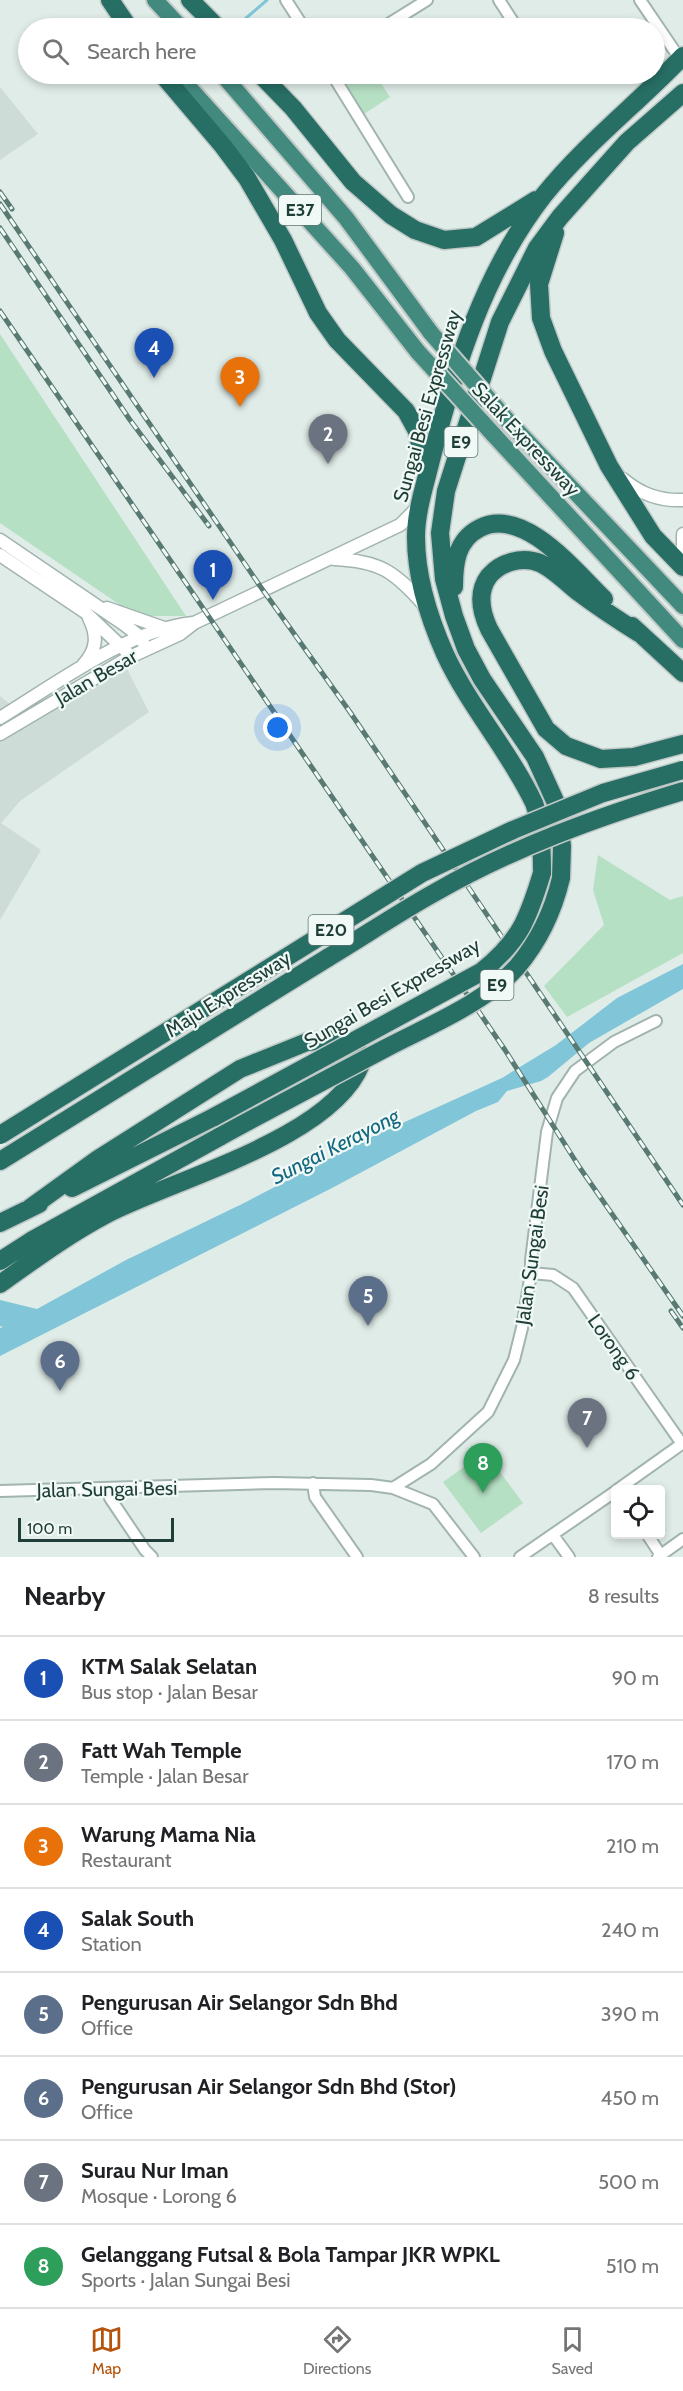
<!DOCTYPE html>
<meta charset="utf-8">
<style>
body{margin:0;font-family:Cabin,sans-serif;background:#f2f2f2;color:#202124}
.controls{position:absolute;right:18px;bottom:18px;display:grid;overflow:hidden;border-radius:6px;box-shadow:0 3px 9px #0003}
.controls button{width:54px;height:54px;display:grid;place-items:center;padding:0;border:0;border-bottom:2px solid #e0e0e0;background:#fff;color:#202124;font:30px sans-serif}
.scale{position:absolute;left:18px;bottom:15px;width:156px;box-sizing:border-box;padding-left:6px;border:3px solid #1f3e38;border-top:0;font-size:16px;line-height:21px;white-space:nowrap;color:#1f3e38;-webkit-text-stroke:4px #f0f9f5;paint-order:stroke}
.you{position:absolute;left:278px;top:728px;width:21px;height:21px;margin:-15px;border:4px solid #fff;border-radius:50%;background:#1a73e8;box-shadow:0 0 0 9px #1a73e833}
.badge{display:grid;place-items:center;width:39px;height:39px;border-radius:50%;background:#b45309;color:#fff;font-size:20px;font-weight:700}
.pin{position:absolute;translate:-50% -50px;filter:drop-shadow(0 2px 3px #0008)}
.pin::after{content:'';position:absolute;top:32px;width:21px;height:18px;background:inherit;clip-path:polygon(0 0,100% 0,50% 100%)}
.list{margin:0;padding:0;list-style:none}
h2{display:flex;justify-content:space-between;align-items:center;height:78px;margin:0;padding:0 24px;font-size:26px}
h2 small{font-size:20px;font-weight:400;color:#757577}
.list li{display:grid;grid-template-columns:39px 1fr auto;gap:18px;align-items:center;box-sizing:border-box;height:84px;padding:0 24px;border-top:2px solid #e0e0e0}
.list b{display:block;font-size:22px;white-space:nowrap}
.list p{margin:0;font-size:20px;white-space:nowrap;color:#757577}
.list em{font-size:20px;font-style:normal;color:#757577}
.icon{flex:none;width:33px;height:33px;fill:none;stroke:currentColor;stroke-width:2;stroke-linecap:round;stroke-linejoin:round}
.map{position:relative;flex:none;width:683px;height:1557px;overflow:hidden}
.search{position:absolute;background:#fff;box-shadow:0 3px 9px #0003;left:18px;right:18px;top:18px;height:66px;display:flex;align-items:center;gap:15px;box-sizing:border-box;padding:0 21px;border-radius:33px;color:#757577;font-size:22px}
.sheet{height:750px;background:#fff}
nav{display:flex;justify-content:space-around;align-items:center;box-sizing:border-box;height:84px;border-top:2px solid #e0e0e0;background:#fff;font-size:16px;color:#757577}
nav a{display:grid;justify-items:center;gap:3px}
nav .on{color:#b45309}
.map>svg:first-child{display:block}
.built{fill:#cedcd7}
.green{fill:#b6e0c4}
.water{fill:#81c5d8}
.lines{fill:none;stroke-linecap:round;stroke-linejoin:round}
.stream{stroke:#81c5d8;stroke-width:3}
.minor-casing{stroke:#a2b4b0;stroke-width:14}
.tertiary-casing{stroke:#a2b4b0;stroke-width:15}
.trunk-casing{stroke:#c0c9c7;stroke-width:20}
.motorway-casing{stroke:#c0c9c7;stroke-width:21}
.minor{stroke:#fff;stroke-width:10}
.tertiary{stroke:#fff;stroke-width:12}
.trunk{stroke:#438a7e;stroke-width:16}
.motorway{stroke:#276e64;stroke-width:18}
.rail-casing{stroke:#597a73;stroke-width:5}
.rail{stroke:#f0f9f5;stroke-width:3;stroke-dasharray:9;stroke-linecap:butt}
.trunk-bridge-casing{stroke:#c0c9c7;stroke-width:20;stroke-linecap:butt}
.motorway-bridge-casing{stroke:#c0c9c7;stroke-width:21;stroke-linecap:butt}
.trunk-bridge{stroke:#438a7e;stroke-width:16}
.motorway-bridge{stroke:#276e64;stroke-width:18}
.labels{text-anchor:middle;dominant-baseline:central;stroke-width:4.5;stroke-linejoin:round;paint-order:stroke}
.shield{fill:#f0f9f5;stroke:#5e7671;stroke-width:1.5}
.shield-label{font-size:18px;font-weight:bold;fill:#1f3e38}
.street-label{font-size:20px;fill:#1f3e38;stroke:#f0f9f5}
.water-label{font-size:21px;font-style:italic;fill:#136780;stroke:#f0f9f5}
</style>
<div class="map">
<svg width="683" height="1557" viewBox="0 0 683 1557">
<rect width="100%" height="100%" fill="#e0ece8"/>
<path class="built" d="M0,87L38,134L0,160Z
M125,665L149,712L20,801L1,823L41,850L0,920V696L29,720Z"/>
<path class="green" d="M338,74H375L390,97L364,114Z
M0,334L186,616H147L120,605L0,523Z
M598,855L670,900L683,896V953L567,1017L544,986L604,925L593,890Z
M485,1452L523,1503L481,1533L443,1482Z"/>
<path class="water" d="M683,964V989L589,1043L548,1077L541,1081L507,1091L498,1102L476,1111L332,1188L0,1356V1328L3,1327L0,1326V1300L37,1309L126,1260L242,1204L365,1140L502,1078L556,1045L617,998Z"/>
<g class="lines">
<path class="stream" d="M245,19L267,0"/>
<defs>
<path id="minor" d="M286,0L304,28
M499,0L517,28
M640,0L680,59
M382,28L427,0
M332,74L408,197
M531,1273L553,1275L573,1288L682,1444
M313,1483L315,1497L357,1557
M393,1488L431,1464L488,1412L514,1360L522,1328L531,1273V1260L547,1132L557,1098L575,1071L614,1042L656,1021
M109,1489L110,1498L145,1550L152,1557
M617,1490L683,1443
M0,1491L274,1483L371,1485L393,1488L433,1504L474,1557
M647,1534L662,1557
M553,1535L569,1557
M520,1557L616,1491
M658,1557L683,1539"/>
<path id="tertiary" d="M623,479C641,494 659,501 683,500
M683,534V554
M0,540L125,625L139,636L143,642
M0,555L85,612L126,651
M334,559C380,561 394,571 424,605
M107,608L164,628
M83,665C97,650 98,636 89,618
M0,718C57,683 127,630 193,623
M0,734L130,657L180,634L194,623L400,525L419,506"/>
<path id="trunk" d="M155,0L181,28
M177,74L352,268L418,352
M222,74L346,218L431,333
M508,421L683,606
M493,434L683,640"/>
<path id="motorway" d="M110,0L129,28
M190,0L218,28
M162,74L223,146L247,178L283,240L318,313L337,340L406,411L417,431L427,474
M260,74L293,108L353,182L391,215L415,230L444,240L476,237L536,200
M555,233L539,284L541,318L553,351L609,466L653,536L683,567
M454,587C454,564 456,540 480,528C524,506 575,571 604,599
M632,626L683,673
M639,633C618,620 597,606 577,591C566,582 553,569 540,563C522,556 501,562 489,576C477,592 481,612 489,629L546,729L566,746L601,759L634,757L683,744
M542,873C542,854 541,821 534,803C510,752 469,706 445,654C429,618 416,578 416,537C416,511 425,485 431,460C455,366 484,272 544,195C585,144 638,103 683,56
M561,878L562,846L556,803L535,757L482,679L466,649L454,616L444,579L440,533L446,491L500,322L537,248L560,217L627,142L683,93
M0,1161L329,957
M72,1188L214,1117
M0,1223L39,1204
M0,1261L31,1241L221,1136
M0,1284C35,1259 69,1234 107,1214C175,1179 332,1138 361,1064L356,1046L337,1039L307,1042L240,1069L98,1159L30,1208"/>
</defs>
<use href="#minor" class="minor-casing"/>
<use href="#tertiary" class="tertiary-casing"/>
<use href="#trunk" class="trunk-casing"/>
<use href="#motorway" class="motorway-casing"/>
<use href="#minor" class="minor"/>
<use href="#tertiary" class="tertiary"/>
<use href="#trunk" class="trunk"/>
<use href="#motorway" class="motorway"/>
<defs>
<path id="rail" d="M0,192L12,209
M0,204L260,586L350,712L683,1205
M0,228L130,420L209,526
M0,311L505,1050L580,1168L683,1316
M671,1311L683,1328"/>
</defs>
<use href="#rail" class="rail-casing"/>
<use href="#rail" class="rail"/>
<defs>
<path id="trunk-bridge" d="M431,333L508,421
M418,352L493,434"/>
<path id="motorway-bridge" d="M329,957C364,936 398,913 434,893C512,848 597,817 683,791
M214,1117L481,972C520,941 528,919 542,873
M0,1135L422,873L513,830L603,793L683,770
M221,1136C276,1106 331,1077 386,1048C428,1026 485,1003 517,967C539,941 553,912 561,878"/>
</defs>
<use href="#trunk-bridge" class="trunk-bridge-casing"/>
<use href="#motorway-bridge" class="motorway-bridge-casing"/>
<use href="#trunk-bridge" class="trunk-bridge"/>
<use href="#motorway-bridge" class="motorway-bridge"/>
</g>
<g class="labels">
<g class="shield">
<rect x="279" y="195" width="42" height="30" rx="4.5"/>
<rect x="444.5" y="427" width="33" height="30" rx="4.5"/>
<rect x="308.5" y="915" width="45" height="30" rx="4.5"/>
<rect x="480.5" y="970" width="33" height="30" rx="4.5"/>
</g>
<g class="shield-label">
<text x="300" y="210">E37</text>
<text x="461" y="442">E9</text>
<text x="331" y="930">E20</text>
<text x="497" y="985">E9</text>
</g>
<g class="street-label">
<text transform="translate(427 406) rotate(-74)">Sungai Besi Expressway</text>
<text transform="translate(526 439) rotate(47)">Salak Expressway</text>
<text transform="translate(96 677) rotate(-30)">Jalan Besar</text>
<text transform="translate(392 993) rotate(-30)">Sungai Besi Expressway</text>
<text transform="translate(228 994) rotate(-32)">Maju Expressway</text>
<text transform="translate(532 1255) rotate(-82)">Jalan Sungai Besi</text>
<text transform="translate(614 1347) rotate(55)">Lorong 6</text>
<text transform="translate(107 1489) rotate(-1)">Jalan Sungai Besi</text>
</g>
<g class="water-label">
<text transform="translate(335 1146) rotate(-27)">Sungai Kerayong</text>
</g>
</g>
</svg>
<div class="controls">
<button><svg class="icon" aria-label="locate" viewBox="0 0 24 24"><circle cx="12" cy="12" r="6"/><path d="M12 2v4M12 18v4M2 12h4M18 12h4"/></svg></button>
</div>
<div class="scale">100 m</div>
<div class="you"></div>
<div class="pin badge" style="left:213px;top:600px;background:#1a4fb4">1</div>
<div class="pin badge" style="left:328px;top:464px;background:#6b7280">2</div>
<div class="pin badge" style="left:240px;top:407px;background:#e8710a">3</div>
<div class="pin badge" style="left:154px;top:378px;background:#1a4fb4">4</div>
<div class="pin badge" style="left:368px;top:1326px;background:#5c6f8a">5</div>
<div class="pin badge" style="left:60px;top:1391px;background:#5c6f8a">6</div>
<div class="pin badge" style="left:587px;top:1448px;background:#6b7280">7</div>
<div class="pin badge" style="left:483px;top:1493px;background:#2e9e5b">8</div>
<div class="search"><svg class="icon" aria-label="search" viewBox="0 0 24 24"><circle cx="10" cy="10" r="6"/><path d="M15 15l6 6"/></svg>Search here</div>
</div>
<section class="sheet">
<h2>Nearby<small>8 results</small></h2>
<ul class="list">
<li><span class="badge" style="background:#1a4fb4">1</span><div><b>KTM Salak Selatan</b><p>Bus stop · Jalan Besar</p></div><em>90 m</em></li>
<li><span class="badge" style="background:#6b7280">2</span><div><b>Fatt Wah Temple</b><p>Temple · Jalan Besar</p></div><em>170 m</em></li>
<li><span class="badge" style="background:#e8710a">3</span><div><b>Warung Mama Nia</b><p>Restaurant</p></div><em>210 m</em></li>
<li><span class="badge" style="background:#1a4fb4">4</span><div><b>Salak South</b><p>Station</p></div><em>240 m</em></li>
<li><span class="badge" style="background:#5c6f8a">5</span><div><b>Pengurusan Air Selangor Sdn Bhd</b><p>Office</p></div><em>390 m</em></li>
<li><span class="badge" style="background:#5c6f8a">6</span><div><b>Pengurusan Air Selangor Sdn Bhd (Stor)</b><p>Office</p></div><em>450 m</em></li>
<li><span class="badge" style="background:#6b7280">7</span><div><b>Surau Nur Iman</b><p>Mosque · Lorong 6</p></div><em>500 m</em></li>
<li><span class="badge" style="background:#2e9e5b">8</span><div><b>Gelanggang Futsal &amp; Bola Tampar JKR WPKL</b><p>Sports · Jalan Sungai Besi</p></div><em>510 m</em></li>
</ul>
</section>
<nav>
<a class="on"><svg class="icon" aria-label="map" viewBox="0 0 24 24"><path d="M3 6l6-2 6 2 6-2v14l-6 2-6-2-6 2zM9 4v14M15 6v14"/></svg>Map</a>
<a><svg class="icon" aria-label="directions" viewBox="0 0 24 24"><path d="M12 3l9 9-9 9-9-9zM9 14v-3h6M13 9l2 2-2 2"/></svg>Directions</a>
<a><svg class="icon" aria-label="saved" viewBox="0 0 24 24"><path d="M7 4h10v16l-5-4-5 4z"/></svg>Saved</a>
</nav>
